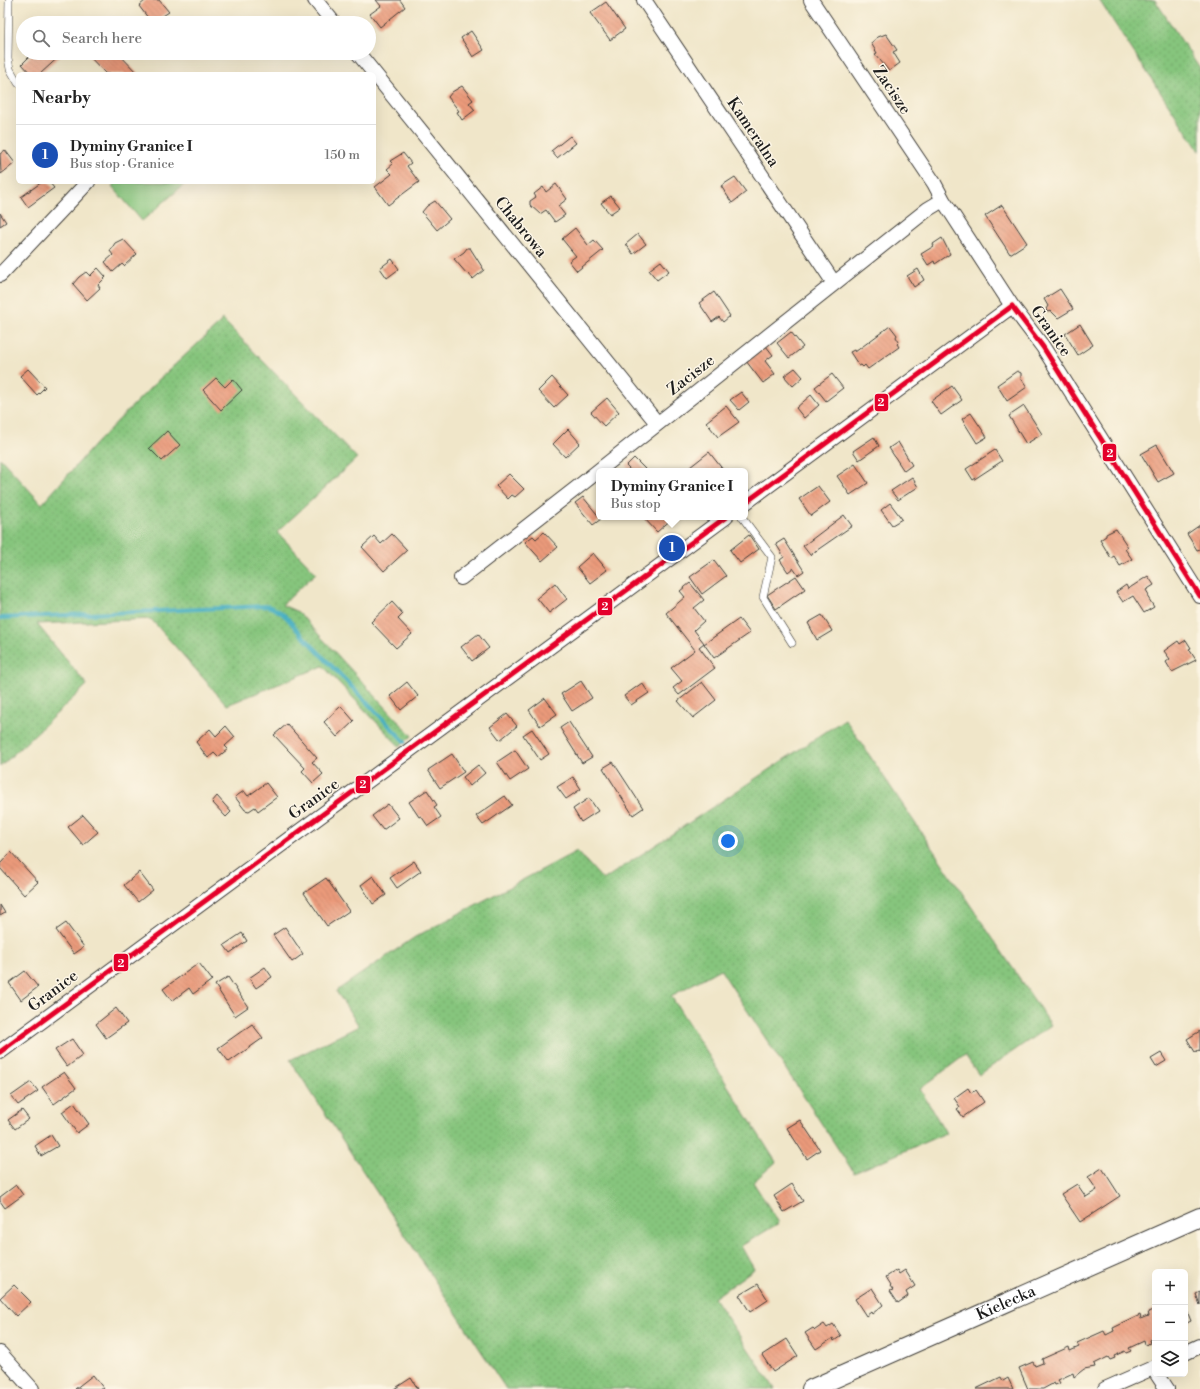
<!DOCTYPE html>
<meta charset="utf-8">
<style>
body{margin:0;font-family:"Libre Bodoni",serif;background:#f6f6f6;color:#222}
.controls{position:absolute;right:12px;bottom:12px;display:grid;overflow:hidden;border-radius:6px;box-shadow:0 4px 16px #0002}
.controls button{width:36px;height:36px;display:grid;place-items:center;padding:0;border:0;border-bottom:1px solid #e0e0e0;background:#fff;color:#222;font:20px sans-serif}
.you{position:absolute;left:728px;top:841px;width:14px;height:14px;margin:-10px;border:3px solid #fff;border-radius:50%;background:#1a73e8;box-shadow:0 0 0 6px #1a73e833}
.badge{display:grid;place-items:center;width:26px;height:26px;border-radius:50%;background:#111827;color:#fff;font-size:13px;font-weight:700}
.pin{position:absolute;translate:-50% -50%;border:2px solid #fff;box-shadow:0 1px 4px #0006}
.popup{position:absolute;left:596px;top:468px;width:152px;height:52px;box-sizing:border-box;display:grid;place-content:center;border-radius:6px;background:#fff;filter:drop-shadow(0 1px 3px #0005);font-size:13px;white-space:nowrap;color:#767676}
.popup b{font-size:15px;color:#222}
.popup::after{content:'';position:absolute;left:50%;top:100%;margin-left:-8px;border:8px solid transparent;border-top-color:#fff}
.list{margin:0;padding:0;list-style:none}
h2{display:flex;justify-content:space-between;align-items:center;height:52px;margin:0;padding:0 16px;font-size:17px}
h2 small{font-size:13px;font-weight:400;color:#767676}
.list li{display:grid;grid-template-columns:26px 1fr auto;gap:12px;align-items:center;box-sizing:border-box;height:60px;padding:0 16px;border-top:1px solid #e0e0e0}
.list b{display:block;font-size:15px;white-space:nowrap}
.list p{margin:0;font-size:13px;white-space:nowrap;color:#767676}
.list em{font-size:13px;font-style:normal;color:#767676}
.icon{flex:none;width:22px;height:22px;fill:none;stroke:currentColor;stroke-width:2;stroke-linecap:round;stroke-linejoin:round}
.map{position:relative;flex:none;width:1200px;height:1389px;overflow:hidden}
.search{position:absolute;background:#fff;box-shadow:0 4px 16px #0002;left:16px;top:16px;width:360px;height:44px;display:flex;align-items:center;gap:10px;box-sizing:border-box;padding:0 14px;border-radius:22px;color:#767676;font-size:15px}
.panel{position:absolute;background:#fff;box-shadow:0 4px 16px #0002;left:16px;top:72px;width:360px;height:112px;border-radius:6px}
.map>svg:first-child{display:block}
.grass{fill:url(#grass-dots);stroke:#51704c}
.pitch{fill:#86c57d;stroke:#51704c}
.lines{fill:none;stroke-linecap:round;stroke-linejoin:round}
.stream{stroke:#42adc1;stroke-width:4}
.building{fill:url(#building-back-hatch)}
.service-casing{stroke:#3c3a36;stroke-width:8}
.minor-casing{stroke:#3c3a36;stroke-width:16}
.tertiary-casing{stroke:#3c3a36;stroke-width:20}
.service{stroke:#fff;stroke-width:7}
.minor{stroke:#fff;stroke-width:14}
.tertiary{stroke:#fff;stroke-width:18}
.bus-1-casing{stroke:#fcf5e5;stroke-width:8}
.bus-1{stroke:#e4002b;stroke-width:5}
.labels{text-anchor:middle;dominant-baseline:central;stroke-width:3;stroke-linejoin:round;paint-order:stroke}
.street-label{font-size:16px;fill:#1c1c1c;stroke:#fcf5e5}
.line-badge{stroke:#fcf5e5;stroke-width:1.5}
.badge-label{font-size:11px;text-anchor:middle;font-weight:bold;fill:#fff}
</style>
<div class="map">
<svg width="1200" height="1389" viewBox="0 0 1200 1389">
<defs>
<pattern id="grass-dots" width="8" height="8" patternUnits="userSpaceOnUse"><rect width="8" height="8" fill="#86c57d"/><path d="M2 2h.1M6 6h.1" fill="none" stroke="#73a96b" stroke-width="1.8" stroke-linecap="round"/></pattern>
<pattern id="building-back-hatch" width="6" height="6" patternUnits="userSpaceOnUse"><rect width="6" height="6" fill="#ea9a7a"/><path d="M-1 5l2 2M0 0l6 6M5-1l2 2" fill="none" stroke="#c88469"/></pattern>
</defs>
<rect width="100%" height="100%" fill="#fcf5e5"/>
<filter id="ink" filterUnits="userSpaceOnUse"><feTurbulence type="fractalNoise" baseFrequency=".025" numOctaves="2"/><feDisplacementMap in="SourceGraphic" scale="8" xChannelSelector="R" yChannelSelector="G"/><feConvolveMatrix kernelMatrix="1 2 1 2 8 2 1 2 1" color-interpolation-filters="sRGB"/></filter>
<filter id="wash" filterUnits="userSpaceOnUse"><feTurbulence type="fractalNoise" baseFrequency=".012" numOctaves="4" result="noise"/><feDisplacementMap in="SourceGraphic" scale="16" xChannelSelector="R" yChannelSelector="G"/><feGaussianBlur stdDeviation="0.9" result="paint"/><feColorMatrix in="noise" values="0 0 0 0 0 0 0 0 0 0 0 0 0 0 0 0 0 1.4 0 .05"/><feComposite in="paint" operator="in"/></filter>
<g filter="url(#wash)">
<rect width="100%" height="100%" fill="#f0e6c9"/>
<path class="grass" d="M1099,0H1155L1200,69V152Z
M222,319L357,458L277,532L316,573L282,605L298,612L412,736L399,746L323,666L227,705L151,619L37,624L87,685L0,767V458L42,504L97,442L155,383L219,324Z
M845,719L1051,1025L979,1075L965,1055L920,1089L946,1133L854,1173L720,969L671,996L776,1162L753,1182L779,1223L741,1246L754,1269L714,1298L775,1389H506L290,1060L359,1026L336,991L415,937L577,851L603,880Z"/>
<path class="pitch" d="M116,182H187L142,221L112,186Z"/>
<g class="lines">
<path class="stream" d="M0,618L267,606C281,610 288,618 297,630L405,742"/>
</g>
<g id="blocks">
<path class="building" d="M146,0H159L169,12L152,23L139,6Z
M376,0H400L405,7L380,27L370,14L381,6Z
M606,2L625,29L610,40L590,13Z
M471,31L484,50L473,57L461,38Z
M886,34L897,50L893,52L900,63L889,71L875,54L877,53L871,43L878,37Z
M33,53H63L40,74H31L22,64Z
M86,53H118L138,74H106Z
M462,86L473,100L469,103L475,110L462,120L457,112L459,111L448,97L452,92Z
M570,136L576,143L557,158L551,151Z
M5,150L15,163L1,174L0,154Z
M403,153L411,163L407,166L419,182L388,205L375,187L392,174L387,169L393,164L390,161Z
M735,177L746,192L732,203L721,186Z
M42,182H49L54,188L28,207L21,197Z
M556,184L567,199L558,206L565,215L555,222L546,210L540,214L530,205V201L536,197L534,194L543,187L546,192Z
M611,196L620,207L610,214L601,203Z
M435,201L450,219L437,230L422,212L427,206Z
M1002,205L1027,243L1010,254L985,216Z
M0,213L6,222L0,226Z
M575,228L588,245L594,240L603,250L577,271L569,261L576,256L562,239Z
M638,234L646,244L633,254L626,244Z
M942,238L950,254L935,264L934,261L928,265L921,254L934,246L933,244Z
M123,239L137,254L124,266L122,264L113,272L105,262L113,255L110,251L115,243Z
M467,248H470L484,270L473,279L468,273L467,274L454,259L464,252Z
M392,259L399,269L387,278L380,268Z
M661,261L669,271L657,280L649,270Z
M98,268L106,277L98,285L100,288L87,300L73,284L79,277L86,272L90,276Z
M918,269L924,280L914,287L907,276Z
M1060,289L1073,309L1058,318L1051,311L1047,312L1046,309L1048,306L1044,299Z
M714,292L730,316L723,322L719,317L712,322L699,303Z
M1080,324L1093,345L1078,355L1065,334Z
M890,326L897,335L896,337L899,342L897,344L899,347L868,369L865,365L863,367L861,365L859,366L850,352L854,350L855,352Z
M791,332L803,347L789,358L777,343Z
M766,346L773,355L765,361L775,374L763,383L746,361Z
M795,368L803,377L793,386L784,376Z
M28,369L45,387L37,395L20,376Z
M1017,371L1021,373V378L1027,387L1007,401L997,385Z
M832,374L843,388L826,401L815,387Z
M552,377L568,395L554,408L538,391Z
M216,378L225,387L233,379L242,390L221,410L203,390Z
M952,386L962,400L941,415L931,401Z
M741,392L749,402L739,410L730,400Z
M811,395L819,405L804,418L796,408Z
M607,398L619,412L604,426L591,412Z
M726,406L739,422L718,437L706,422Z
M1024,406L1042,434L1026,444L1009,416Z
M971,413L987,437L977,443L962,419Z
M568,429L580,443L565,457L553,444Z
M167,431L180,445L162,461L149,448Z
M874,437L879,446L859,460L853,451Z
M898,442L912,465L904,471L889,448Z
M1157,445L1174,473L1158,482L1141,454Z
M995,450L1002,461L973,480L966,469Z
M709,452L724,471H693L690,467Z
M634,458L647,471H631L626,466Z
M855,464L868,483L850,495L837,476Z
M509,474L524,489L515,497L512,495L508,499L496,486Z
M912,477L918,487L898,500L891,491Z
M818,486L830,502L811,516L799,499Z
M583,497L601,519L593,525L575,503Z
M890,503L902,519L892,525L881,510Z
M844,515L852,526L810,555L803,546Z
M643,517H674L657,532Z
M1200,525V549L1197,550L1187,534Z
M1116,529L1128,547L1125,549L1132,559L1120,566L1114,556L1111,558L1100,540L1106,536V534Z
M544,532L558,547L542,561L525,542L533,536L536,539Z
M392,534L407,550L384,571L362,547L374,536L381,544Z
M749,535L759,549L740,563L730,550Z
M784,539L804,571L798,575L793,568L788,572L780,560L784,557L776,544Z
M593,553L607,570L590,583L577,567Z
M714,560L726,576L702,594L690,577Z
M796,576L805,589L776,609L767,595Z
M1148,576L1154,585L1146,590L1149,595L1147,596L1154,607L1144,613L1133,596L1123,602L1116,592L1126,585L1128,589Z
M555,583L567,599L549,613L537,598Z
M690,583L704,600L694,608L704,621L694,630L704,643L699,647L715,668L679,695L673,688L682,681L671,668L695,650L666,613L685,597L680,591Z
M392,602L403,614L398,619L412,634L396,648L371,622Z
M822,615L832,631L817,640L808,623Z
M739,619L750,633L714,658L704,644Z
M478,634L489,648L472,661L461,647Z
M1186,640L1191,648L1189,649L1196,660L1172,672L1166,662L1170,659L1164,651L1178,641L1180,644Z
M581,681L592,698L572,711L561,694Z
M407,682L418,696L401,710L390,696Z
M702,682L716,700L693,718L678,701Z
M642,683L649,693L631,705L624,696Z
M545,698L557,714L540,726L529,710Z
M341,706L354,721L337,737L324,722Z
M507,714L517,726L500,740L490,727Z
M569,722L592,757L582,763L560,728Z
M287,724L317,758L312,762L323,774L313,783L302,771L305,768L274,735Z
M226,726L235,737L225,746L228,749L218,757L214,753L208,758L196,742L210,729L216,736Z
M532,729L549,754L540,760L523,735Z
M515,750L528,769L510,781L497,762Z
M452,754L464,772L440,788L428,770Z
M613,762L643,808L633,815L603,768Z
M478,765L485,773L470,786L463,777Z
M573,777L581,789L566,799L557,787Z
M266,783L277,797L258,811L255,807L249,811L245,810L235,797L244,791L248,796Z
M427,790L437,805L434,807L441,817L428,826L421,816L419,817L409,802Z
M217,796L231,812L226,817L212,802Z
M505,796L512,805L483,825L476,816Z
M589,798L598,811L581,822L573,809Z
M388,804L399,818L383,830L372,816Z
M83,815L98,832L83,845L68,827Z
M11,852L38,882L24,895L0,868V864Z
M414,861L421,871L397,888L390,878Z
M139,872L153,890L138,902L124,885Z
M373,876L386,895L373,904L361,885Z
M326,878L349,911L327,926L304,893Z
M0,905L5,913L0,916Z
M66,923L84,947L74,954L56,930Z
M285,927L303,954L292,962L273,935Z
M242,933L247,941L230,953L224,945Z
M199,963L212,980L193,994L189,988L172,1001L163,989Z
M265,967L272,977L256,988L249,978Z
M25,971L38,987L21,1000L9,983Z
M228,977L248,1007L235,1016L215,985Z
M116,1008L127,1023L106,1038L96,1024Z
M252,1024L263,1038L229,1062L218,1048Z
M1200,1031V1052L1199,1050L1195,1052L1187,1039Z
M72,1039L83,1055L67,1067L55,1050Z
M1161,1053L1166,1061L1156,1067L1151,1059Z
M64,1072L76,1088L54,1104L42,1087Z
M31,1082L38,1091L18,1105L11,1096Z
M968,1088L971,1093L976,1090L984,1102L963,1117L957,1109L960,1107L954,1098Z
M74,1103L89,1124L77,1133L62,1112Z
M22,1110L29,1119L15,1129L8,1120Z
M800,1120L820,1150L807,1159L787,1128Z
M51,1135L58,1146L41,1156L35,1146Z
M1102,1168L1120,1196L1080,1222L1061,1194L1077,1184L1086,1197L1097,1190L1088,1177Z
M792,1184L803,1201L784,1212L774,1196Z
M16,1185L23,1195L5,1208L0,1201V1197Z
M897,1270L899,1274L905,1270L915,1286L906,1292L908,1296L898,1303L890,1291L893,1290L890,1286L891,1285L886,1277Z
M758,1284L768,1300L750,1312L739,1295Z
M14,1285L31,1302L16,1316L0,1298Z
M872,1288L883,1305L872,1314L871,1312L866,1316L855,1299Z
M1200,1292V1305L1196,1294Z
M1185,1306L1191,1321L1185,1324Z
M1155,1309V1337L1149,1340L1150,1343L1145,1345L1144,1341L1129,1348L1131,1351L1126,1353L1125,1351L1114,1356L1115,1358L1110,1360L1108,1357L1094,1364L1095,1367L1084,1369L1074,1377L1073,1373L1058,1380L1060,1383L1055,1385L1054,1383L1043,1389H1028L1019,1368L1033,1362L1035,1366L1043,1363L1042,1359L1069,1347L1070,1351L1079,1347L1077,1343L1104,1331L1106,1335L1114,1331L1113,1328L1140,1315L1141,1319L1145,1317L1149,1316L1148,1312Z
M824,1324L827,1328L833,1324L841,1336L834,1341L833,1338L816,1349L805,1333L813,1328L815,1330Z
M787,1339L798,1356L773,1372L762,1355Z
M93,1375L104,1389H75Z
M1001,1377L1003,1381L1008,1378L1013,1389H976Z
M411,1378L418,1389H394Z"/>
</g>
</g>
<g filter="url(#ink)">
<use href="#blocks" fill-opacity="0" stroke="#3c3a36" stroke-width="1"/>
<g class="lines">
<defs>
<path id="service" d="M9,0L8,58L10,69L18,83
M742,517L772,557L763,597L792,643"/>
<path id="minor" d="M315,0L334,23
M644,0L834,283
M811,0L934,183L943,200
M358,53L657,423
M0,275L88,182
M745,503L1012,306L1043,347L1200,596
M461,578L583,483L928,209L943,200L1012,306
M0,1052L726,517
M0,1353L32,1389
M1185,1353L1200,1346
M1157,1374L1167,1389
M1105,1389L1155,1367"/>
<g id="tertiary">
<path id="s1" d="M811,1389L1200,1217"/>
</g>
</defs>
<use href="#service" class="service-casing"/>
<use href="#minor" class="minor-casing"/>
<use href="#tertiary" class="tertiary-casing"/>
<use href="#service" class="service"/>
<use href="#minor" class="minor"/>
<use href="#tertiary" class="tertiary"/>
<defs>
<path id="bus-1" d="M745,503L1012,306L1043,347L1200,596
M0,1052L726,517"/>
</defs>
<use href="#bus-1" class="bus-1-casing"/>
<use href="#bus-1" class="bus-1"/>
</g>
</g>
<g class="labels">
<g class="street-label">
<text transform="translate(892 90) rotate(56)">Zacisze</text>
<text transform="translate(753 132) rotate(56)">Kameralna</text>
<text transform="translate(521 227) rotate(51)">Chabrowa</text>
<text transform="translate(1051 331) rotate(55)">Granice</text>
<text transform="translate(691 375) rotate(-38)">Zacisze</text>
<text transform="translate(314 799) rotate(-36)">Granice</text>
<text transform="translate(53 991) rotate(-37)">Granice</text>
<text stroke="none"><textPath href="#s1" startOffset="213">Kielecka</textPath></text>
</g>
</g>
<g class="line-badge">
<rect x="874" y="393" width="15" height="19" rx="4" fill="#e4002b"/>
<rect x="1102" y="443" width="15" height="19" rx="4" fill="#e4002b"/>
<rect x="597" y="597" width="16" height="19" rx="4" fill="#e4002b"/>
<rect x="355" y="775" width="16" height="19" rx="4" fill="#e4002b"/>
<rect x="113" y="953" width="16" height="19" rx="4" fill="#e4002b"/>
</g>
<g class="badge-label">
<text x="881" y="406">2</text>
<text x="1110" y="457">2</text>
<text x="605" y="610">2</text>
<text x="363" y="788">2</text>
<text x="121" y="967">2</text>
</g>
</svg>
<div class="controls">
<button>+</button>
<button>−</button>
<button><svg class="icon" aria-label="layers" viewBox="0 0 24 24"><path d="M12 4l9 5-9 5-9-5zM3 14l9 5 9-5"/></svg></button>
</div>
<div class="you"></div>
<div class="pin badge" style="left:672px;top:548px;background:#1a4fb4">1</div>
<div class="popup"><b>Dyminy Granice I</b>Bus stop</div>
<div class="search"><svg class="icon" aria-label="search" viewBox="0 0 24 24"><circle cx="10" cy="10" r="6"/><path d="M15 15l6 6"/></svg>Search here</div>
<section class="panel">
<h2>Nearby<small></small></h2>
<ul class="list">
<li><span class="badge" style="background:#1a4fb4">1</span><div><b>Dyminy Granice I</b><p>Bus stop · Granice</p></div><em>150 m</em></li>
</ul>
</section>
</div>
